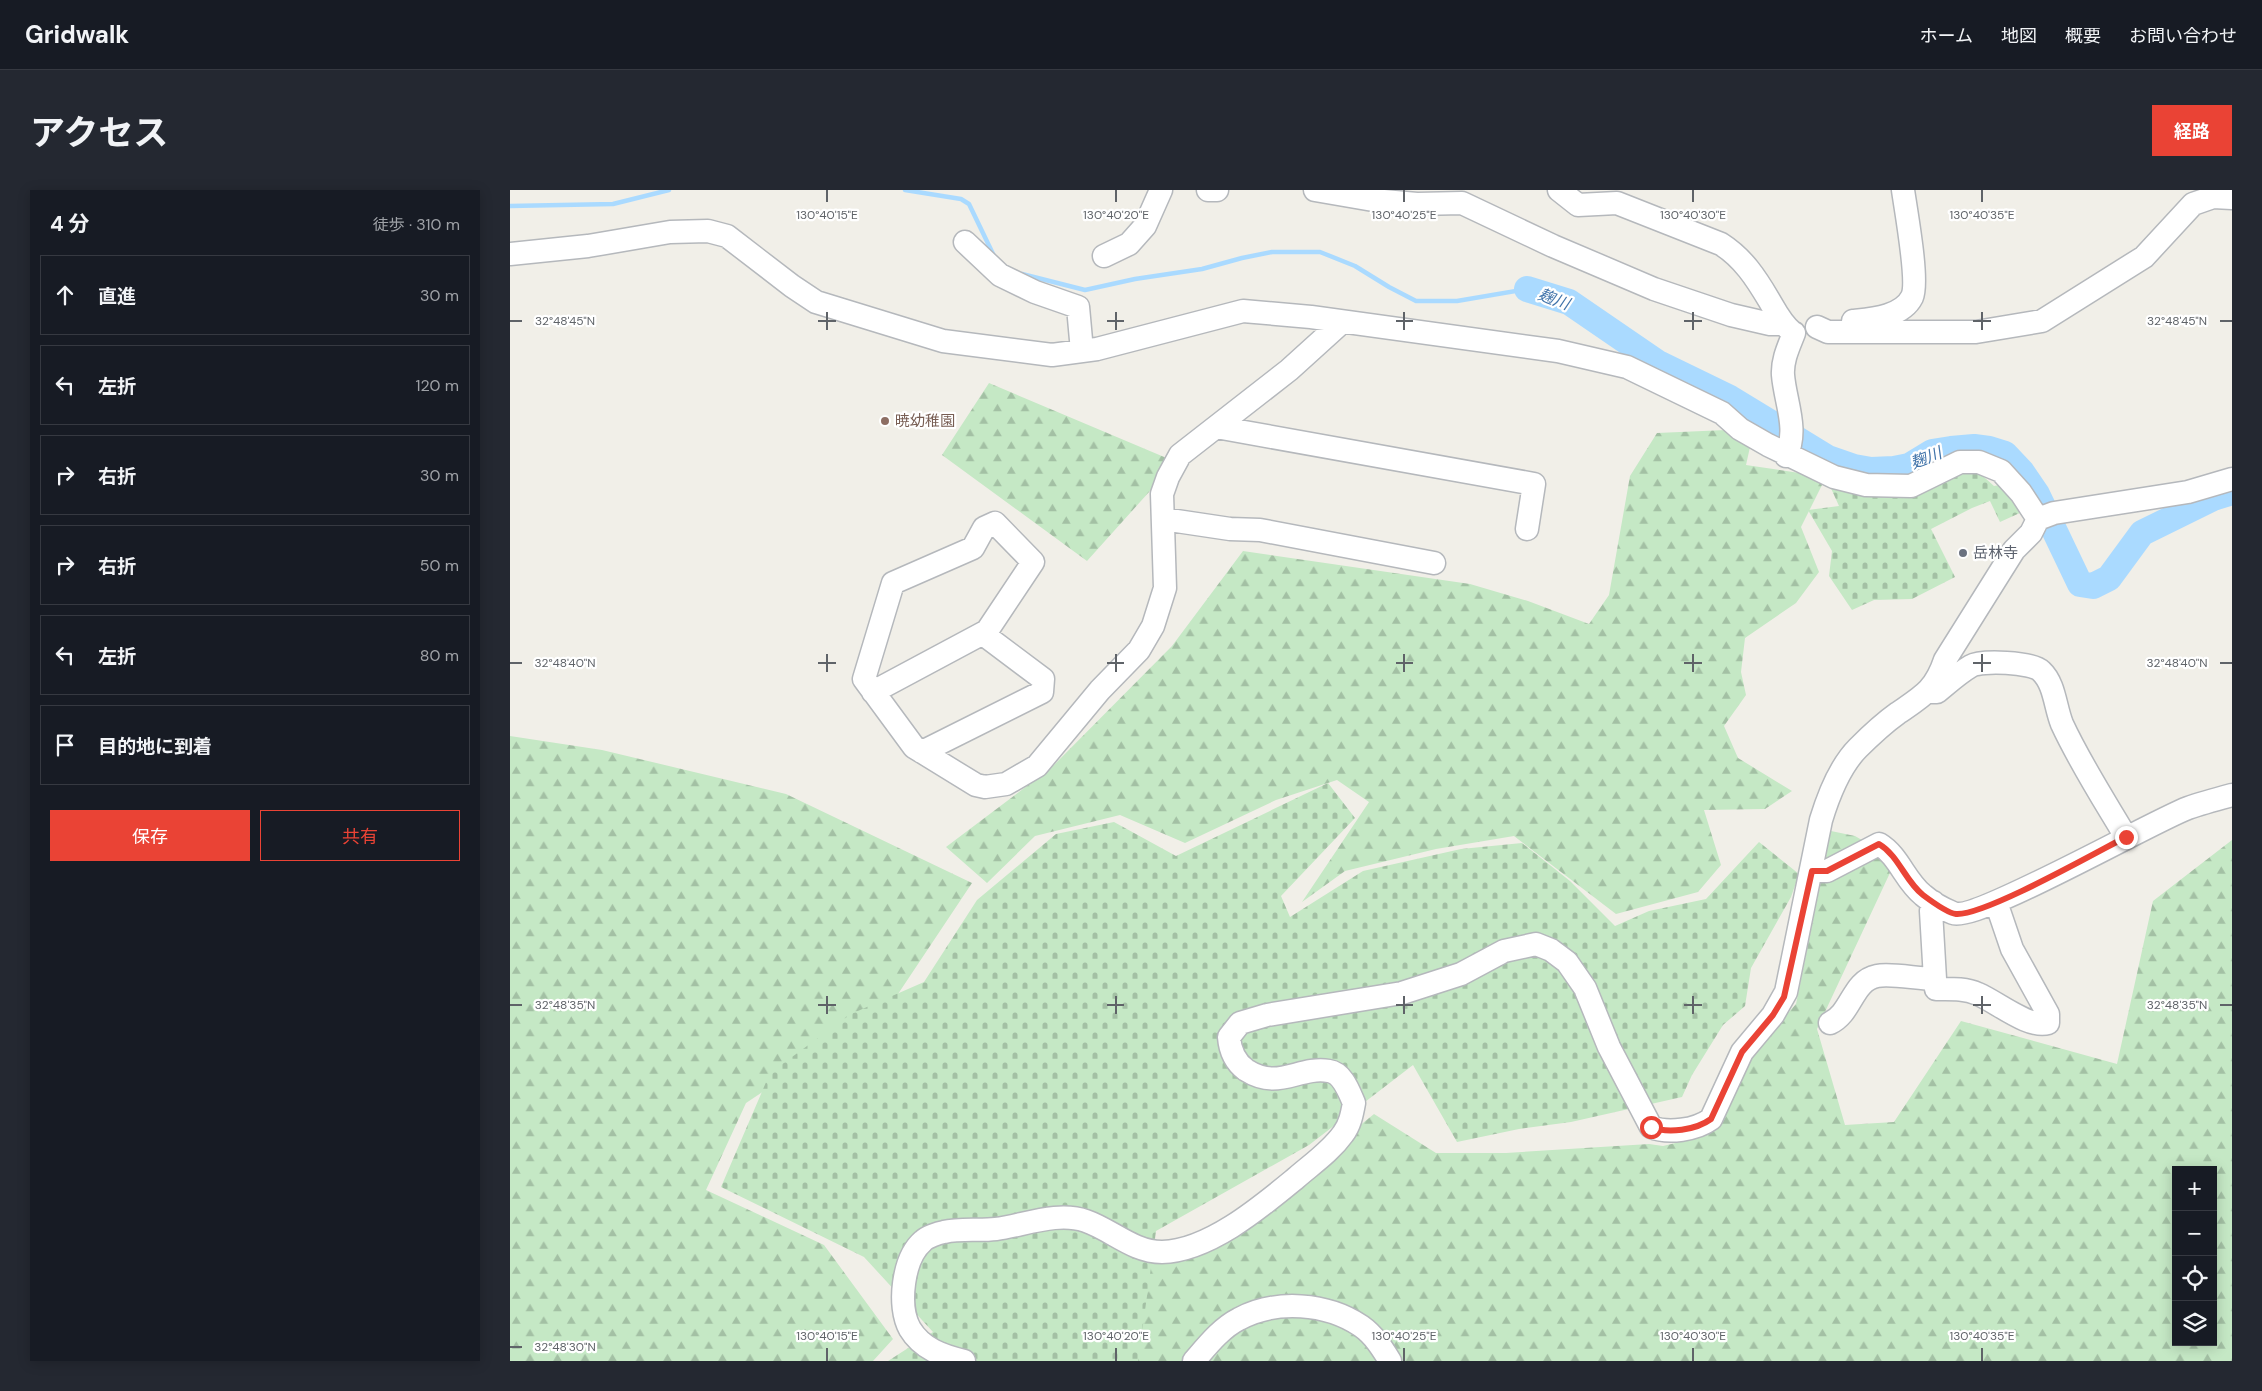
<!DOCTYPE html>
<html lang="ja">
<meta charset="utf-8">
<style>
body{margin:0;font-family:"DM Sans","Noto Sans JP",sans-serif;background:#242831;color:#f1f3f6}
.controls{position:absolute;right:15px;bottom:15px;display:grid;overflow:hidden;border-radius:0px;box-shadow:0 2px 12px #0003}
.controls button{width:45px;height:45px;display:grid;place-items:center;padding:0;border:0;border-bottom:1px solid #363941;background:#171b24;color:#f1f3f6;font:25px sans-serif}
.stop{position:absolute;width:15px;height:15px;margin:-11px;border:4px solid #ea4335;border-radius:50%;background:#fff}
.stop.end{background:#ea4335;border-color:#fff;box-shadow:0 1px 5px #0008}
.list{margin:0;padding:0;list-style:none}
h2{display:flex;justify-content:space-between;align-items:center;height:65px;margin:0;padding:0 20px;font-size:21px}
h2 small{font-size:16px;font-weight:400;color:#9ea1a6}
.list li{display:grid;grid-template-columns:32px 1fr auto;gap:15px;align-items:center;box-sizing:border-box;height:80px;margin:0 10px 10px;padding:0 10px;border:1px solid #363941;border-radius:0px}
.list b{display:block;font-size:19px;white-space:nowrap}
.list em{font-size:16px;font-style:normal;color:#9ea1a6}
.actions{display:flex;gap:10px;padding:15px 20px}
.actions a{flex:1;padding:11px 0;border:1px solid #ea4335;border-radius:0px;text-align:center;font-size:18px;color:#ea4335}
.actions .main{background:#ea4335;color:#fff}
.icon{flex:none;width:28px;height:28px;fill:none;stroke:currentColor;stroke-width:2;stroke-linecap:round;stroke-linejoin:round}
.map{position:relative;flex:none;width:1722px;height:1171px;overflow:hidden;border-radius:0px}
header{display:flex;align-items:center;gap:30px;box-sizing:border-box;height:70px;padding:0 25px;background:#171b24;border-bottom:1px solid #363941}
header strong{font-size:24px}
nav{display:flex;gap:28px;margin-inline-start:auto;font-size:18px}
.intro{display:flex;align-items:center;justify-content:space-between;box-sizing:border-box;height:120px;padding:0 30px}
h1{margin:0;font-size:35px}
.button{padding:12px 22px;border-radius:0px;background:#ea4335;color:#fff;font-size:18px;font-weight:700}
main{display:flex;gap:30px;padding:0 30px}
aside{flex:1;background:#171b24;border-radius:0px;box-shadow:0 2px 12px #0003}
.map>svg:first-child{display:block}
.forest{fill:url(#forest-firs);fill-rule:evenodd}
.cemetery{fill:url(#cemetery-stones)}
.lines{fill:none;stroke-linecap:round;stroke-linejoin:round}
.stream{stroke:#aadaff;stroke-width:4.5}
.river{stroke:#aadaff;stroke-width:26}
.minor-casing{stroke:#b5b8bc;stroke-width:25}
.minor{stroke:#fff;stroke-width:22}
.route{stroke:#ea4335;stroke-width:6}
.ticks{fill:none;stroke:#5f6368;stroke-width:2}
.education-dot{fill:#8d6e63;stroke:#fff;stroke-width:2}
.worship-dot{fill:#6b7280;stroke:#fff;stroke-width:2}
.labels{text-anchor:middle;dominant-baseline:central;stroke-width:4.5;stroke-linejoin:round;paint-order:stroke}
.education-label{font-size:15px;fill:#785e54;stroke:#fff;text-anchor:start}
.worship-label{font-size:15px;fill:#5b616d;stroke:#fff;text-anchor:start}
.water-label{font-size:16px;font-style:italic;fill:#4174aa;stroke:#fff}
.ticks-label{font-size:12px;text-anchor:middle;fill:#5f6368;stroke:#fff;stroke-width:4.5;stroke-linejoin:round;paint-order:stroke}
</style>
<header>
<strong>Gridwalk</strong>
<nav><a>ホーム</a><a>地図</a><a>概要</a><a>お問い合わせ</a></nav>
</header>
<div class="intro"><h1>アクセス</h1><a class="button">経路</a></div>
<main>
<aside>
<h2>4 分<small>徒歩 · 310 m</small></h2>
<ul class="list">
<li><svg class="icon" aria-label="ahead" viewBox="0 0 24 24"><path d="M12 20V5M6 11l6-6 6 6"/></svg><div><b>直進</b></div><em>30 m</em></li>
<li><svg class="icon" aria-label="left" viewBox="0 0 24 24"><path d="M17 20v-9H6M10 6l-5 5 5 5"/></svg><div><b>左折</b></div><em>120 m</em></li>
<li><svg class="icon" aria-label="right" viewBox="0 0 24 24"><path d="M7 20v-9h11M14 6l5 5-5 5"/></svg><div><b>右折</b></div><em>30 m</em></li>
<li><svg class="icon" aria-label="right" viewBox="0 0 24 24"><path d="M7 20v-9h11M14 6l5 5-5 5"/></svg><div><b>右折</b></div><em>50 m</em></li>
<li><svg class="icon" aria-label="left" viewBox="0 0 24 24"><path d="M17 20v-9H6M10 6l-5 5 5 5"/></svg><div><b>左折</b></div><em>80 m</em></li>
<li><svg class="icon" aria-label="arrive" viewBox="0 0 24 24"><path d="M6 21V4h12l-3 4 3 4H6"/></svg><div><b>目的地に到着</b></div></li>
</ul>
<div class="actions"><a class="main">保存</a><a>共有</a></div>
</aside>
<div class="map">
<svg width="1722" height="1171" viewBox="0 0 1722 1171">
<defs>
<pattern id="forest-firs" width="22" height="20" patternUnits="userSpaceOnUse" patternTransform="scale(1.25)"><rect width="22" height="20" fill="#c5e8c5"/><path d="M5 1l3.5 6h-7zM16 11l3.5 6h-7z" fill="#a3c0a4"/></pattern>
<pattern id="cemetery-stones" width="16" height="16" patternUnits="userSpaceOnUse" patternTransform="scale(1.25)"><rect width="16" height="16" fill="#c5e8c5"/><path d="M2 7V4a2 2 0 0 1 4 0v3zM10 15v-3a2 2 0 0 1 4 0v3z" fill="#a3c0a4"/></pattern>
</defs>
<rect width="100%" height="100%" fill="#f1efe8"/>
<path class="forest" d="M479,193L666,272L577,371L432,265Z
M1216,240L1240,257L1236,275L1316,287L1291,337L1309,382L1286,413L1235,448L1231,482L1236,505L1214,536L1228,568L1282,601L1255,619L1194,620L1211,675L1188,702L1106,724L1004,646L926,659L835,681L792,712L859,612L827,590L766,610L675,653L610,625L525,646L477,693L436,657L542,577L662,456L733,361L960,394L1018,411L1079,434L1099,405L1120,286L1147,243Z
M0,546L92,560L276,604L462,693L380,816L236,913L196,1000L314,1055L383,1149L363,1171H0Z
M1321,641L1345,646L1386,670L1307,839L1335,935L1384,932L1451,831L1607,874L1643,711L1722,650V1171H612L630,1059L673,1066L800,976L864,924L926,963H996L1139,954L1153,956L1195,946L1207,931L1240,866L1286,814ZM1666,980H1703V1152H1666Z"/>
<path class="cemetery" d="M1465,279L1484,296L1495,294L1512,322L1490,332L1480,311L1462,318L1421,339L1445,387L1402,409L1364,410L1342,420L1319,386L1322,361L1298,320L1329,316L1320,296L1419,299Z
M818,593L845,628L771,706L780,727L853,681L951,659L1012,653L1060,691L1105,736L1139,721L1196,709L1249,652L1289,684L1281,707L1241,778L1235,816L1213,835L1182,885L1172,907L1061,932L1009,939L947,952L903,875L799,955L646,1041L628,1171H378L423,1142L354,1067L211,997L260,883L341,824L414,792L467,710L546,644L604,632L666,666Z"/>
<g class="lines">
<path class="stream" d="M395,0L451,9L459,14L484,66
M0,16L103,14L159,0
M512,84L575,100L625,89L692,79L732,68L762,62H810L845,76L879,97L906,111H947L1017,99"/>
<path class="river" d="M1017,99L1059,112L1148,173L1220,208L1318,268L1344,277L1361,280L1384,279L1399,276L1422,262L1441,259L1464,257L1479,259L1495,264L1512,282L1527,304L1570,394L1583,396L1599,388L1632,343L1703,308L1722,302"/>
<defs>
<path id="minor" d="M698,0H707
M805,0L863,10L907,14L952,13L1043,56L1144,99L1221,125L1260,134H1273
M1049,0L1068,15L1107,13L1211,54C1233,68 1246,88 1259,110C1266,122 1271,133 1282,142
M455,52L490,85L525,102L568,117L572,161
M0,64L78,56L160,42L198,41L217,46L282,96L306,112L433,151L542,165L587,159L733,121L801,127L1048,161L1117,177L1212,223L1230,239L1258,255L1324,287L1356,295L1401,296L1450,272H1469L1491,281L1511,303L1528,329
M594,66L619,54L635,36L651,0
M1343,131C1362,129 1392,127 1402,107C1409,92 1396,21 1393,0
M1307,137L1318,142H1466L1532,131L1634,67L1683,14L1703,7L1722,8
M706,237L1024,294L1017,339
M1276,266C1289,240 1275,211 1273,185C1272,170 1279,156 1284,143
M653,329L720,339L750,340L924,373
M1528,329L1544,323L1678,302L1722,289
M363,502L477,441L523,372L485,333L474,338L463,358L383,393L354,489L404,557L466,595L475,597L496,594L527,576L590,500L629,460L643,436L655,398L652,304L658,287L670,265L779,180L832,132
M1420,502H1427C1438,493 1449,483 1461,476C1471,470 1522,472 1531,481C1545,494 1545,517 1552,534C1570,573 1594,610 1616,647
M412,562L532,502L533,489L473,444
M1302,681H1317L1369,654C1389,666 1395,691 1413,705C1421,712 1433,719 1443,723C1466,732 1641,632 1678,618C1692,613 1707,609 1722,605
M1425,789L1426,799C1440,799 1455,798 1468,804C1487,812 1519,839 1538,833V824L1502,759L1486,712
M1320,833C1342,823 1342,791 1367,786C1381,783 1408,789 1425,789L1421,721L1423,712
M454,1171C433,1166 412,1159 400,1139C387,1116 393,1068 413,1051C417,1047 428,1043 434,1042C450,1038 469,1041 486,1039C515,1035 548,1021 576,1031C602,1040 623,1062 652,1062C699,1061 752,1016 786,988C802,974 820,962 833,944C840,935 842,924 844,913C839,902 833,883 819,881C788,876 769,901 736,880C725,872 720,860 719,847L730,833L757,825L892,803L951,784L994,761L1026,754L1041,760L1057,772L1075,798L1099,857L1141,937C1158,944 1186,940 1201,929L1232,862L1263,825L1276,802L1311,630C1318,607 1330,576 1348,558C1360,546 1374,533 1388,523C1413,506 1425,500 1435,470L1504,360L1521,343L1528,329
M684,1171C697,1156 711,1138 729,1129C766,1109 817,1113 851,1136C864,1145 872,1158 880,1171"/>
</defs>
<use href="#minor" class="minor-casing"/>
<use href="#minor" class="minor"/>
</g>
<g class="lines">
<path class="route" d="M1141,937C1158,944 1186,940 1201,929L1232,862L1263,825L1274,807L1302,681H1317L1369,654C1389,666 1395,691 1413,705C1421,711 1437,723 1446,724C1474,726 1585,663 1616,647"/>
</g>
<path class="ticks" d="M317,0V12M606,0V12M894,0V12M1183,0V12M1472,0V12M317,122V140M606,122V140M894,122V140M1183,122V140M1472,122V140M0,131H12M308,131H326M597,131H614M886,131H903M1174,131H1192M1463,131H1481M1710,131H1722M317,464V482M606,464V482M894,464V482M1183,464V482M1472,464V482M0,473H12M308,473H326M597,473H614M886,473H903M1174,473H1192M1463,473H1481M1710,473H1722M317,806V824M606,806V824M894,806V824M1183,806V824M1472,806V824M0,815H12M308,815H326M597,815H614M886,815H903M1174,815H1192M1463,815H1481M1710,815H1722M0,1157H12M317,1158V1171M606,1158V1171M894,1158V1171M1183,1158V1171M1472,1158V1171"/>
<circle class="education-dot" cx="375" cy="231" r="5"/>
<circle class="worship-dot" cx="1453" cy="363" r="5"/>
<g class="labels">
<g class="education-label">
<text x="385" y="231">暁幼稚園</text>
</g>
<g class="worship-label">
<text x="1463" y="363">岳林寺</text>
</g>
<g class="water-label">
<text transform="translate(1044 109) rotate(20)">麹川</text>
<text transform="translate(1416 268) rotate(-22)">麹川</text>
</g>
</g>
<g class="ticks-label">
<text x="317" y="29">130°40'15"E</text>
<text x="606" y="29">130°40'20"E</text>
<text x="894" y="29">130°40'25"E</text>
<text x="1183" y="29">130°40'30"E</text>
<text x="1472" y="29">130°40'35"E</text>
<text x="55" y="135">32°48'45"N</text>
<text x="1667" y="135">32°48'45"N</text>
<text x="55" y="477">32°48'40"N</text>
<text x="1667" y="477">32°48'40"N</text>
<text x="55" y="819">32°48'35"N</text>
<text x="1667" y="819">32°48'35"N</text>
<text x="317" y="1150">130°40'15"E</text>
<text x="606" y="1150">130°40'20"E</text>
<text x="894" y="1150">130°40'25"E</text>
<text x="1183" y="1150">130°40'30"E</text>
<text x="1472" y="1150">130°40'35"E</text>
<text x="55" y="1161">32°48'30"N</text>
</g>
</svg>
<div class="controls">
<button>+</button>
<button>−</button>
<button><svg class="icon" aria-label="locate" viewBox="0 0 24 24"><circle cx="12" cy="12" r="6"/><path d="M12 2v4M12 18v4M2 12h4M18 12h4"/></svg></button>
<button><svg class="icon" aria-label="layers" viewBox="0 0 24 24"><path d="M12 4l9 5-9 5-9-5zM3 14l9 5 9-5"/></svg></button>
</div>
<div class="stop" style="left:1141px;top:937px"></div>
<div class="stop end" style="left:1616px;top:647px"></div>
</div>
</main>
